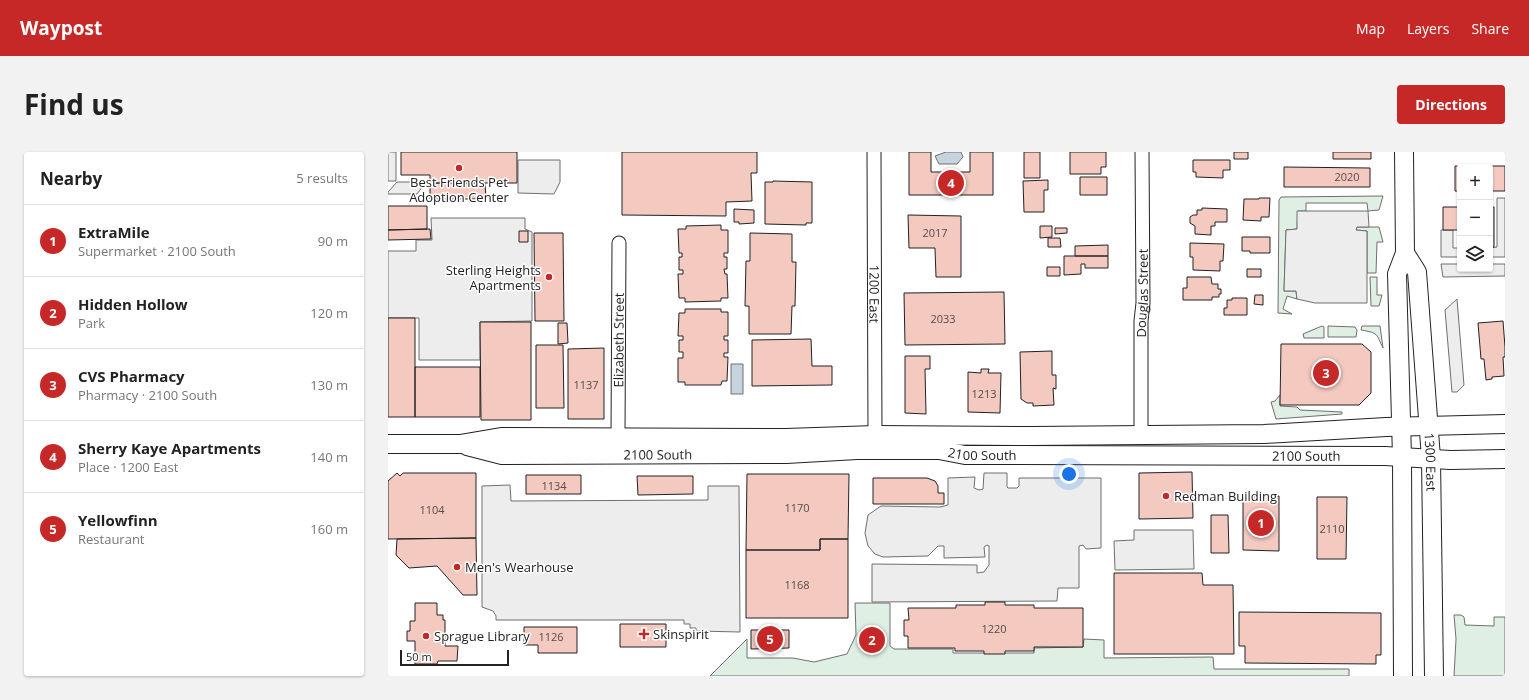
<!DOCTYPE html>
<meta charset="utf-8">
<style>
body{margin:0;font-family:"Open Sans",sans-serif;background:#f2f2f2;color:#222}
.controls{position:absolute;right:12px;top:12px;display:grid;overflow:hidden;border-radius:4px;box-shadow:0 1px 3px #0004}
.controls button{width:36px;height:36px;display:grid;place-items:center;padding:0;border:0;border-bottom:1px solid #e0e0e0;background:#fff;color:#222;font:20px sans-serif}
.scale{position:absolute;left:12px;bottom:10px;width:109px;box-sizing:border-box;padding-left:4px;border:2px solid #222;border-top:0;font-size:11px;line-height:14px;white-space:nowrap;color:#222;-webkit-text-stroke:3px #fff;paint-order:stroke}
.you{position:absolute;left:681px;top:322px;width:14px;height:14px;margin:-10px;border:3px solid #fff;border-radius:50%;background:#1a73e8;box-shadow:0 0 0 6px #1a73e833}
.badge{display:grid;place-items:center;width:26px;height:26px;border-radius:50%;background:#c62828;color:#fff;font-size:13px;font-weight:700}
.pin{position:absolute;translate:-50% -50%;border:2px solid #fff;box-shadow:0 1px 4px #0006}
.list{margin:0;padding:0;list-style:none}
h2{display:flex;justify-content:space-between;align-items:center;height:52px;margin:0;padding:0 16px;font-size:17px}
h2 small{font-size:13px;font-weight:400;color:#767676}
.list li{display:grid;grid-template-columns:26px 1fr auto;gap:12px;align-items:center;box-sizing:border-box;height:72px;padding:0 16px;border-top:1px solid #e0e0e0}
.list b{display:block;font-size:15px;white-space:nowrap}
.list p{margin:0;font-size:13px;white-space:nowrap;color:#767676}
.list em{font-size:13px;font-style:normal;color:#767676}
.icon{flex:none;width:22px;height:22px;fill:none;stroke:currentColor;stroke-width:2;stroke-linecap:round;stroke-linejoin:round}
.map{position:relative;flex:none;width:1117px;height:524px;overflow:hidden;border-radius:4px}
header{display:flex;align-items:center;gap:24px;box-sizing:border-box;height:56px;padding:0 20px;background:#c62828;color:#fff}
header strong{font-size:19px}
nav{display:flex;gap:22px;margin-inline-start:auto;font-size:14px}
.intro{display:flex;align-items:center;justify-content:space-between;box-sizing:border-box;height:96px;padding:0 24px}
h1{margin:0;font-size:28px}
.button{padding:10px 18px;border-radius:4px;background:#c62828;color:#fff;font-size:14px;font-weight:700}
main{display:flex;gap:24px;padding:0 24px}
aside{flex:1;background:#fff;border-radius:4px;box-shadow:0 1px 3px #0004}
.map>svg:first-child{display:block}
.green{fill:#e0efe3;stroke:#6f6f6f}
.parking{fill:#ededed;stroke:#6f6f6f}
.water{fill:#c7d3dd;stroke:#6f6f6f}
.building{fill:#f3c9c0;stroke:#222}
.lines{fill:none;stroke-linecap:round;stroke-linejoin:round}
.street-casing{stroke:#222;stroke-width:15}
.secondary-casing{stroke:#222;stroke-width:20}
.street{stroke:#fff;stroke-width:13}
.secondary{stroke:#fff;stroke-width:18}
.poi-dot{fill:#c62828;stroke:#fff;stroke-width:1.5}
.labels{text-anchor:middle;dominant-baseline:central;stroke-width:3;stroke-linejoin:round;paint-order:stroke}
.number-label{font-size:11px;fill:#564c4a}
.poi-label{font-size:13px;fill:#222;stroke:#fff;text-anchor:start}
.street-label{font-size:13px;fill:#222;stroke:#fff}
</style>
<header>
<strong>Waypost</strong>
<nav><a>Map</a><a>Layers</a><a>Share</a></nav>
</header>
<div class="intro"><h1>Find us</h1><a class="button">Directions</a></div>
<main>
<aside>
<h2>Nearby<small>5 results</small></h2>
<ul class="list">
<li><span class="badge">1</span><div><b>ExtraMile</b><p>Supermarket · 2100 South</p></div><em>90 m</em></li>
<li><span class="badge">2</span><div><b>Hidden Hollow</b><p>Park</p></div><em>120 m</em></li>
<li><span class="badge">3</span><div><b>CVS Pharmacy</b><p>Pharmacy · 2100 South</p></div><em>130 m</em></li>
<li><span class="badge">4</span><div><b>Sherry Kaye Apartments</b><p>Place · 1200 East</p></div><em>140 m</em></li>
<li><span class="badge">5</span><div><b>Yellowfinn</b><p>Restaurant</p></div><em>160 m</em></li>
</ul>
</aside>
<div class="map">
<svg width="1117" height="524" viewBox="0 0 1117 524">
<rect width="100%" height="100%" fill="#fff"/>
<path class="green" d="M995,44L991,58L980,59L979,51H918V59H910L909,77L898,78L896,139H908L909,147L899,144L895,157L904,162L890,161L891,48L893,45Z
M969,75H991L995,90H989L988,121H979V79L968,78Z
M982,125H989V143H994L991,154H983Z
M934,174L936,175V186H916L915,182Z
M940,174L967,175L969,178L968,185H940Z
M974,174H992L995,196C988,182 991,181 973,178Z
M892,243V254L909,255L912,258L954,260V262L888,267L883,250L887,249Z
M467,451H502V494L506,497H565V501H646V496L695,495L696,487L716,488V506L825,505L826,517H961V524H322L359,487V506H405L426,510L459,502L468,483Z
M1066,463H1073L1076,465L1077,473L1106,474V465H1117V524H1066L1068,487Z"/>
<path class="parking" d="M0,0H8V29H0Z
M130,8H172V30L166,42L130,41Z
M9,30H38L29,42H0V40Z
M1109,46H1117V105H1102V96L1109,95Z
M909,59H980L981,75H969L968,78L979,79V151H927L909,147L908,139H896L898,78L909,77Z
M43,66H137V77L144,80V169L92,170V208H31V166H0V99H28V88H44Z
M1053,78H1065V96H1072V105H1053Z
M1053,112H1072V117H1102V112H1117V124L1055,125Z
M1069,147L1076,233L1069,240H1064L1057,158Z
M596,321H619V335L620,336H629L631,334V326H713V396L698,397L695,393L691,394V436H670L669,449L484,450V412L589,413V421L596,420L601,413V394L599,393L596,395L597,405L556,406V394H550L540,404L495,405L487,402L480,394L477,381L480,363L493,354L552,355L560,353V326L587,325L586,336L591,338L595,337Z
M122,333L123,349L320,348V334H351L352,480L308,479V476H302V472H296V468H108V464L105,459L94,455V334Z
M746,378H805L806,417L727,418L726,389L746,388Z"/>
<path class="water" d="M558,0H573L575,5L569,12H551L547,4Z
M343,212H355V242H343Z"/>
<path class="building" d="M13,0H129V31H42V23H13Z
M234,0H369V21H363L364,49L338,50V64L234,63Z
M521,0H543V20H582V0H605V43H521Z
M636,0H652V26H636Z
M682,0H718V15H713V22H682Z
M846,0H860V7H846Z
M945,0H983V7H945Z
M805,8H842V18H835V26L808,25V20H805Z
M1067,14H1117V39H1102V15H1072V39H1067Z
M896,15L982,16V35H896Z
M692,25H719V43H692Z
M660,28V38H656V60H636L635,29Z
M385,29L424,30V71H418V73L377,72V30H385Z
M42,31H97L98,47H42Z
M871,46H882L881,65H873V69L855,68L856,47H871Z
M0,54H39V77L0,78Z
M1055,55H1072V78H1055Z
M1102,55H1106V95H1102Z
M814,56L839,57V70H827V74H823V83L807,82V74L802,71V65L805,63H809V58H814Z
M346,57L366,58V71L351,72V70H346Z
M520,63L573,64V125H548L547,96H521Z
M333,73V78H340V101H336V105H339V117H336L337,122H339L340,146H333V149L297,150V146H291L290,122H295V118H291V105H294V101H291L290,77H298V74Z
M652,74H664V85L652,86Z
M667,76H679V81L667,82Z
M42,77L43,87L0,88V78Z
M131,79H140V90H131Z
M146,81H175L176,169H147Z
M362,81L404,82V110H408L407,154H404L403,182H361V154H357L358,109H362Z
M854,85H882V101H862V99H854Z
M660,86H672L673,95H660Z
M802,91L836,92L835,109H832V119L805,118V105H802Z
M720,93V104H687V94Z
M676,104H720V116H697V112H693V122L676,123Z
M659,115H672V124H659Z
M859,117H873V125H859Z
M799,125H823L824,132H830V137H833V142H831V145H824V148H795V136H799Z
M616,140L617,192L517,193L516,141Z
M867,143H875V153L866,152Z
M844,146H859V163H836V156H839V148H844Z
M297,157H333V160H340V184H336V188H340V201H336V205H340L339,229H334L333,233H297V230H290V206H295V200H291V188H295V184H290L291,161H297Z
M0,166H27V265H0Z
M1115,169L1117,195V205H1115L1116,224L1104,225V227L1098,228L1096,207H1093L1090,171Z
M92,170H143V268H93Z
M170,171H179L180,191L170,192Z
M423,187L424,214H444V233L364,234V188Z
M893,192H974L983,200V241L971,253H892Z
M148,193H175L176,256H148Z
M216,196V267H180V197Z
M664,199V223H668V237L665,236L666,253L645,254V251H639L633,247L632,200Z
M517,204H542V217H537L538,262L517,261Z
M27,215H92V265H27Z
M593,217H601L600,221H613L612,261L580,260V220L593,221Z
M804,320L805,366L751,367V321Z
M9,321L12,324L15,321H88V386L0,387V329Z
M359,322H461L460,387H432V398H358Z
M138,323H193V342H138Z
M249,324H305V342L250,343Z
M485,326H539L547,329L550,334V341H556V352H485Z
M855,344H891V399L855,398Z
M929,345H959L958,407H929Z
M823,363H840L841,401H823Z
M88,386L89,443H75L49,414L21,416L8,403L9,387Z
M432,387H460V466H358V398H432Z
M726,421H814L815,433H845L846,502H726Z
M597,450H617V453H646V456H695V495H646V499H617V502H596V499H567V496H520V484H516V468H521L520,456H568V453H597Z
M27,451H49V463H55V468H57V494H70L69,509H50L49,512H27V489H19V479H22V469H27Z
M851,460L993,461V503H988V512L857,511V494H851Z
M232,472H278V495H232Z
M136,475H189V501H150V493H136Z
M363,478H401V496L363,497Z"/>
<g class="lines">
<defs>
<g id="street">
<path id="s1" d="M486,0L487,283"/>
<path id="s2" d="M753,282V169L755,151L754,0"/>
<path id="s3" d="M230,285L231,91"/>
</g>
<g id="secondary">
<path id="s4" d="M1017,101L1029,120L1043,306L1046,524"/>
<path d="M0,292H72L113,285L398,286L487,283L642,284L876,282L998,275L1117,272"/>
<path id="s5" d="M79,294L114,303L398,302L469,298H551L577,303H608L997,304L1062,308L1117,307"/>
<path d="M1015,524L1014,305L1009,122L1017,101L1016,0"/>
</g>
</defs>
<use href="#street" class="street-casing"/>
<use href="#secondary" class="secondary-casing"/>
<use href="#street" class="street"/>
<use href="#secondary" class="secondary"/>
</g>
<g class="poi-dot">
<circle cx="71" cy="16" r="4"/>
<circle cx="161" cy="125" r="4"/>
<circle cx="778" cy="344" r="4"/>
<circle cx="69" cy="415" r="4"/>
<path d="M254 476h4v4h4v4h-4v4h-4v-4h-4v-4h4z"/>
<circle cx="38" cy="484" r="4"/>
</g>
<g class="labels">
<g class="number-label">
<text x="959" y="24">2020</text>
<text x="547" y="80">2017</text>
<text x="555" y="166">2033</text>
<text x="198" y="232">1137</text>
<text x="596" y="241">1213</text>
<text x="166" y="333">1134</text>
<text x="409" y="355">1170</text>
<text x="44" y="357">1104</text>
<text x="944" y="376">2110</text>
<text x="409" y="432">1168</text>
<text x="606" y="476">1220</text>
<text x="163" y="484">1126</text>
</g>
<g class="poi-label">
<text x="71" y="30" text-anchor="middle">Best Friends Pet<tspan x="71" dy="15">Adoption Center</tspan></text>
<text x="153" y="118" text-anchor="end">Sterling Heights<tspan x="153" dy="15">Apartments</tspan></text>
<text x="786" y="344">Redman Building</text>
<text x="77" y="415">Men's Wearhouse</text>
<text x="265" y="482">Skinspirit</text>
<text x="46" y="484">Sprague Library</text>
</g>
<g class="street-label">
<text stroke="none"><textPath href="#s2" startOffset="141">Douglas Street</textPath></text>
<text stroke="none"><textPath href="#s1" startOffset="142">1200 East</textPath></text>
<text stroke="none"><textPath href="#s3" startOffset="97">Elizabeth Street</textPath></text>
<text stroke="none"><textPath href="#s5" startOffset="517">2100 South</textPath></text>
<text stroke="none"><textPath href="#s5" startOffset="192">2100 South</textPath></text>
<text stroke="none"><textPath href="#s5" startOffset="841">2100 South</textPath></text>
<text stroke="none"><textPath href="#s4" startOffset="213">1300 East</textPath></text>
</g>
</g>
</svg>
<div class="controls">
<button>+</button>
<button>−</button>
<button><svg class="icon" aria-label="layers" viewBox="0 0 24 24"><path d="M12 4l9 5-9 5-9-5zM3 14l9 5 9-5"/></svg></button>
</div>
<div class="scale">50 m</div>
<div class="you"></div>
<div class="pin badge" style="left:873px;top:371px">1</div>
<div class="pin badge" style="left:484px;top:488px">2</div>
<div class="pin badge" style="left:938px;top:221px">3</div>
<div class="pin badge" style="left:563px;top:31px">4</div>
<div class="pin badge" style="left:382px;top:487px">5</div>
</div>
</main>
